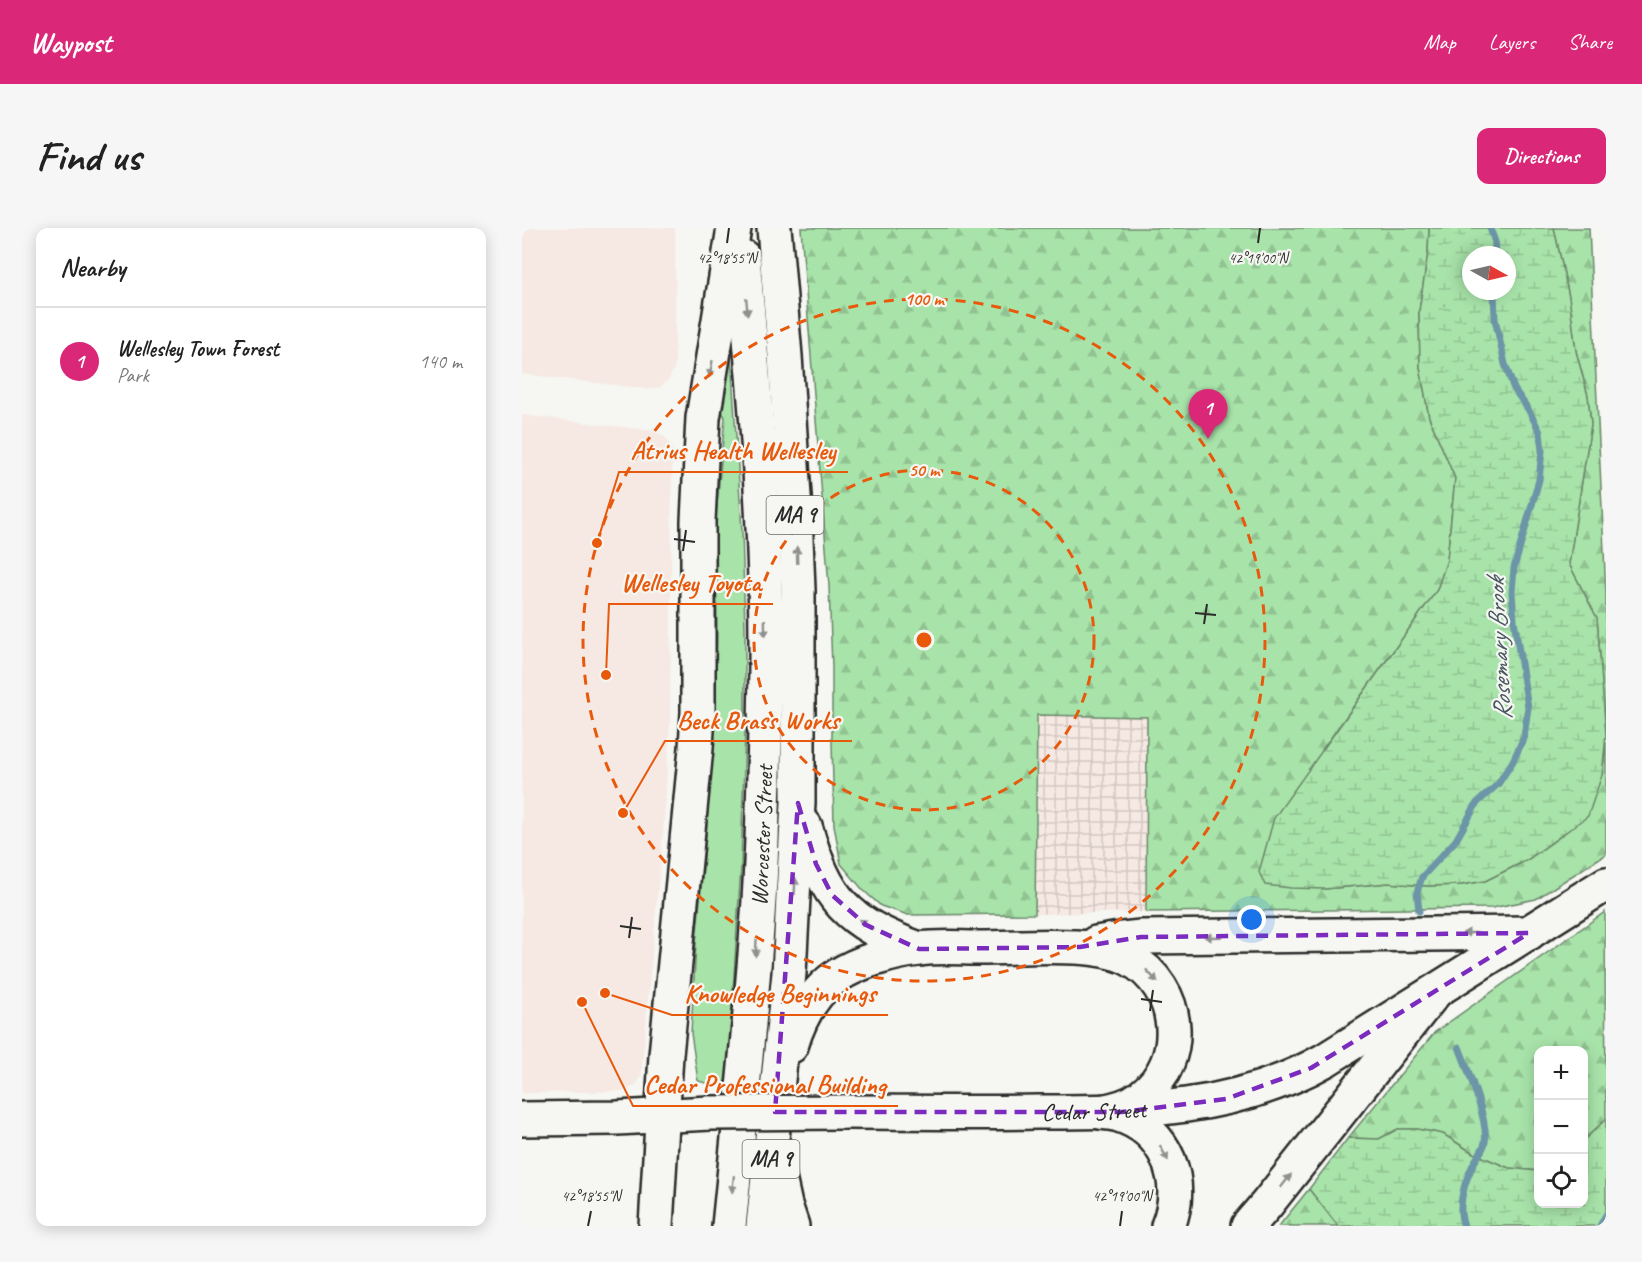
<!DOCTYPE html>
<meta charset="utf-8">
<style>
body{margin:0;font-family:Caveat,sans-serif;background:#f6f6f6;color:#222}
.controls{position:absolute;right:18px;bottom:18px;display:grid;overflow:hidden;border-radius:12px;box-shadow:0 3px 15px #0003}
.controls button{width:54px;height:54px;display:grid;place-items:center;padding:0;border:0;border-bottom:2px solid #e0e0e0;background:#fff;color:#222;font:30px sans-serif}
.compass{position:absolute;left:940px;top:18px;width:54px;height:54px;border-radius:50%;background:#fff;box-shadow:0 3px 15px #0003;rotate:98deg}
.you{position:absolute;left:730px;top:692px;width:21px;height:21px;margin:-15px;border:4px solid #fff;border-radius:50%;background:#1a73e8;box-shadow:0 0 0 9px #1a73e833}
.badge{display:grid;place-items:center;width:39px;height:39px;border-radius:50%;background:#db2777;color:#fff;font-size:20px;font-weight:700}
.pin{position:absolute;translate:-50% -50px;filter:drop-shadow(0 2px 3px #0008)}
.pin::after{content:'';position:absolute;top:32px;width:21px;height:18px;background:inherit;clip-path:polygon(0 0,100% 0,50% 100%)}
.list{margin:0;padding:0;list-style:none}
h2{display:flex;justify-content:space-between;align-items:center;height:78px;margin:0;padding:0 24px;font-size:26px}
h2 small{font-size:20px;font-weight:400;color:#767676}
.list li{display:grid;grid-template-columns:39px 1fr auto;gap:18px;align-items:center;box-sizing:border-box;height:108px;padding:0 24px;border-top:2px solid #e0e0e0}
.list b{display:block;font-size:22px;white-space:nowrap}
.list p{margin:0;font-size:20px;white-space:nowrap;color:#767676}
.list em{font-size:20px;font-style:normal;color:#767676}
.icon{flex:none;width:33px;height:33px;fill:none;stroke:currentColor;stroke-width:2;stroke-linecap:round;stroke-linejoin:round}
.map{position:relative;flex:none;width:1084px;height:998px;overflow:hidden;border-radius:12px}
header{display:flex;align-items:center;gap:36px;box-sizing:border-box;height:84px;padding:0 30px;background:#db2777;color:#fff}
header strong{font-size:28px}
nav{display:flex;gap:33px;margin-inline-start:auto;font-size:21px}
.intro{display:flex;align-items:center;justify-content:space-between;box-sizing:border-box;height:144px;padding:0 36px}
h1{margin:0;font-size:42px}
.button{padding:15px 27px;border-radius:12px;background:#db2777;color:#fff;font-size:21px;font-weight:700}
main{display:flex;gap:36px;padding:0 36px}
aside{flex:1;background:#fff;border-radius:12px;box-shadow:0 3px 15px #0003}
.map>svg:first-child{display:block}
.built{fill:#f6e8e2}
.industrial{fill:url(#industrial-grid)}
.green{fill:#a8e3a9;stroke:#6a876a;stroke-width:1.5}
.forest{fill:url(#forest-firs);stroke:#6a876a;stroke-width:1.5}
.wetland{fill:url(#wetland-marsh);stroke:#6a876a;stroke-width:1.5;fill-rule:evenodd}
.lines{fill:none;stroke-linecap:round;stroke-linejoin:round}
.stream{stroke:#6c95a7;stroke-width:7}
.major-casing{stroke:#2b2b2b;stroke-width:38}
.highway-casing{stroke:#2b2b2b;stroke-width:38}
.major{stroke:#f6f6f2;stroke-width:33}
.highway{stroke:#f6f6f2;stroke-width:33}
.major-bridge-casing{stroke:#2b2b2b;stroke-width:38;stroke-linecap:butt}
.major-bridge{stroke:#f6f6f2;stroke-width:33}
.oneway{fill:#90908e}
.marked{fill:none;stroke:#7b2cbf;stroke-width:4.5;stroke-dasharray:12 8;stroke-linejoin:round}
.ticks{fill:none;stroke:#2b2b2b;stroke-width:2}
.ring{fill:none;stroke:#e8590c;stroke-width:3;stroke-dasharray:10 8}
.labels{text-anchor:middle;dominant-baseline:central;stroke-width:4.5;stroke-linejoin:round;paint-order:stroke}
.shield{fill:#f6f6f2;stroke:#686867;stroke-width:1.5}
.shield-label{font-size:22px;font-weight:bold;fill:#2b2b2b}
.street-label{font-size:24px;fill:#2b2b2b;stroke:#f6f6f2}
.water-label{font-size:26px;font-style:italic;fill:#46575f;stroke:#f6f6f2}
.ticks-label{font-size:15px;text-anchor:middle;fill:#2b2b2b;stroke:#f6f6f2;stroke-width:4.5;stroke-linejoin:round;paint-order:stroke}
.centre{fill:#e8590c;stroke:#f6f6f2;stroke-width:3}
.ring-label{font-size:18px;text-anchor:middle;font-weight:bold;fill:#e8590c;stroke:#f6f6f2;stroke-width:4.5;stroke-linejoin:round;paint-order:stroke}
.leader{fill:none;stroke:#e8590c;stroke-width:2}
.callout-dot{fill:#e8590c;stroke:#f6f6f2;stroke-width:2}
.callout-label{font-size:26px;text-anchor:middle;font-weight:bold;fill:#e8590c;stroke:#f6f6f2;stroke-width:4.5;stroke-linejoin:round;paint-order:stroke}
</style>
<header>
<strong>Waypost</strong>
<nav><a>Map</a><a>Layers</a><a>Share</a></nav>
</header>
<div class="intro"><h1>Find us</h1><a class="button">Directions</a></div>
<main>
<aside>
<h2>Nearby<small></small></h2>
<ul class="list">
<li><span class="badge">1</span><div><b>Wellesley Town Forest</b><p>Park</p></div><em>140 m</em></li>
</ul>
</aside>
<div class="map">
<svg width="1084" height="998" viewBox="0 0 1084 998">
<defs>
<pattern id="industrial-grid" width="8" height="8" patternUnits="userSpaceOnUse" patternTransform="scale(1.5)"><rect width="8" height="8" fill="#f6e8e2"/><path d="M0 4h8M4 0v8" fill="none" stroke="#d3c7c2"/></pattern>
<pattern id="forest-firs" width="22" height="20" patternUnits="userSpaceOnUse" patternTransform="scale(1.5)"><rect width="22" height="20" fill="#a8e3a9"/><path d="M5 1l3.5 6h-7zM16 11l3.5 6h-7z" fill="#91c392"/></pattern>
<pattern id="wetland-marsh" width="20" height="14" patternUnits="userSpaceOnUse" patternTransform="scale(1.5)"><rect width="20" height="14" fill="#a8e3a9"/><path d="M1 5h8M5 5V1M11 12h8M15 12V8" fill="none" stroke="#91c392"/></pattern>
</defs>
<rect width="100%" height="100%" fill="#f6f6f2"/>
<filter id="ink" filterUnits="userSpaceOnUse"><feTurbulence type="fractalNoise" baseFrequency=".0167" numOctaves="2"/><feDisplacementMap in="SourceGraphic" scale="12" xChannelSelector="R" yChannelSelector="G"/><feConvolveMatrix kernelMatrix="1 2 1 2 8 2 1 2 1" color-interpolation-filters="sRGB"/></filter>
<g filter="url(#ink)">
<path class="built" d="M0,0H153V138L147,151L138,159L125,161L0,146Z
M0,187L132,203L144,210L150,222L148,495L142,592L119,849L113,858L102,863L0,865Z"/>
<path class="industrial" d="M515,487L625,489L624,684L513,686Z"/>
<path class="green" d="M209,128L220,303L223,400V503L219,639L205,856H188L176,853L169,805L174,715L183,618L193,492L195,406L194,288L203,189L197,179L205,130Z"/>
<path class="forest" d="M279,0H907L906,25L897,83L898,139L907,189L933,250L925,332L915,362L800,522L803,661L866,655L906,658L939,657L963,653L1005,632L1039,608L1080,547L1084,514V626L1014,671L970,680L624,684L625,489L515,487L513,686L386,687L359,678L341,662L319,636L312,597L310,513V439L307,358Z
M1032,0H1067L1084,367V507L1075,390L1047,336L1069,196L1066,168L1054,123L1047,69Z
M1083,684L1084,891L1062,912V822H1017L1016,943L987,940L951,925L921,906L895,901H876L857,911L826,910L913,804Z
M787,961L816,998H757Z"/>
<path class="wetland" d="M907,0H1032L1047,69L1054,123L1066,168L1069,196L1047,336L1075,390L1084,507L1080,547L1066,588L1005,632L963,653L939,657L906,658L866,655L803,661L769,660L743,657L737,644L752,590L915,362L925,332L933,250L907,189L898,139L897,83L906,25ZM949,27H985V63H949Z
M1084,891V998H816L787,961L826,910L857,911L876,901H895L921,906L951,925L987,940L1016,943L1017,976H1062V912Z"/>
<g class="lines">
<path class="stream" d="M968,0L973,14L972,27
M897,683L895,664L900,649L934,612L955,575L976,556L991,533L1002,509L1006,479L992,392L990,364L992,340L1017,252L1020,223L1018,204L1006,181L992,161L983,136L973,91L972,63
M937,819C945,840 967,894 963,914C962,921 955,929 952,935C943,952 934,979 942,998
M1078,998L1084,987"/>
<defs>
<g id="major">
<path id="s1" d="M320,884C385,884 450,885 516,884C616,884 713,883 803,832L1084,656"/>
<path d="M0,891L95,890L188,885"/>
</g>
<g id="highway">
<path d="M283,598C304,672 324,694 397,721"/>
<path d="M574,715L592,712L619,709L1007,705"/>
<path d="M269,818C277,791 291,764 315,748C336,734 371,724 397,721C417,718 439,720 460,720C500,720 574,712 608,731C659,759 667,832 620,868C608,878 594,881 579,884"/>
<path d="M579,884C585,885 591,885 597,887C645,902 664,954 646,998"/>
<path d="M256,945L263,977L270,998"/>
<path d="M134,998L144,827L174,520L176,484V293L181,190L212,0"/>
<path id="s2" d="M207,998C218,890 230,781 237,672C242,594 243,516 244,438C245,301 233,165 221,29"/>
<path d="M241,998L267,745L276,575V362L273,284L263,128L252,0"/>
<path d="M726,998L745,976L913,764"/>
</g>
</defs>
<use href="#major" class="major-casing"/>
<use href="#highway" class="highway-casing"/>
<use href="#major" class="major"/>
<use href="#highway" class="highway"/>
<defs>
<path id="major-bridge" d="M188,885L320,884"/>
</defs>
<use href="#major-bridge" class="major-bridge-casing"/>
<use href="#major-bridge" class="major-bridge"/>
</g>
<defs><path id="oneway-solid" d="M-6-.8H1V-3.2L6.5 0L1 3.2V.8H-6Z" transform="scale(1.5)"/></defs>
<g class="oneway">
<use href="#oneway-solid" transform="translate(225 79) rotate(85)"/>
<use href="#oneway-solid" transform="translate(189 141) rotate(100)"/>
<use href="#oneway-solid" transform="translate(275 327) rotate(-92)"/>
<use href="#oneway-solid" transform="translate(243 400) rotate(89)"/>
<use href="#oneway-solid" transform="translate(273 658) rotate(-87)"/>
<use href="#oneway-solid" transform="translate(344 696) rotate(-147)"/>
<use href="#oneway-solid" transform="translate(949 705) rotate(-180)"/>
<use href="#oneway-solid" transform="translate(691 709) rotate(179)"/>
<use href="#oneway-solid" transform="translate(234 720) rotate(94)"/>
<use href="#oneway-solid" transform="translate(630 748) rotate(47)"/>
<use href="#oneway-solid" transform="translate(642 925) rotate(61)"/>
<use href="#oneway-solid" transform="translate(764 953) rotate(-52)"/>
<use href="#oneway-solid" transform="translate(211 956) rotate(96)"/>
</g>
</g>
<path class="marked" d="M276,575L294,636L310,667L344,697L397,721L558,719L619,709L1007,705L789,840L704,871L600,884H253Z"/>
<path class="ticks" d="M205,15L207,0M736,15L738,0M152,311L173,314M161,323L164,302M673,385L694,387M682,396L685,376M98,698L119,701M107,710L110,689M619,771L640,774M628,783L631,762M66,998L69,983M598,998L600,983"/>
<g class="ring">
<circle cx="402" cy="412" r="170"/>
<circle cx="402" cy="412" r="341"/>
</g>
<g class="labels">
<g class="shield">
<rect x="244.5" y="268" width="57" height="38" rx="4.5"/>
<rect x="220.5" y="912" width="57" height="38" rx="4.5"/>
</g>
<g class="shield-label">
<text x="273" y="287">MA 9</text>
<text x="249" y="931">MA 9</text>
</g>
<g class="street-label">
<text stroke="none"><textPath href="#s2" startOffset="392">Worcester Street</textPath></text>
<text stroke="none"><textPath href="#s1" startOffset="252">Cedar Street</textPath></text>
</g>
<g class="water-label">
<text transform="translate(977 421) rotate(-93)">Rosemary Brook</text>
</g>
</g>
<g class="ticks-label">
<text x="205" y="35">42°18'55"N</text>
<text x="736" y="35">42°19'00"N</text>
<text x="69" y="973">42°18'55"N</text>
<text x="600" y="973">42°19'00"N</text>
</g>
<circle cx="402" cy="412" r="9" class="centre"/>
<g class="ring-label">
<text x="402" y="77">100 m</text>
<text x="402" y="248">50 m</text>
</g>
<path class="leader" d="M75 315L97 244H326M84 447L87 376H251M101 585L143 513H330M83 765L150 787H366M60 774L111 878H376"/>
<g class="callout-dot">
<circle cx="75" cy="315" r="6"/>
<circle cx="84" cy="447" r="6"/>
<circle cx="101" cy="585" r="6"/>
<circle cx="83" cy="765" r="6"/>
<circle cx="60" cy="774" r="6"/>
</g>
<g class="callout-label">
<text x="211" y="231">Atrius Health Wellesley</text>
<text x="169" y="363">Wellesley Toyota</text>
<text x="236" y="501">Beck Brass Works</text>
<text x="258" y="774">Knowledge Beginnings</text>
<text x="243" y="865">Cedar Professional Building</text>
</g>
</svg>
<div class="controls">
<button>+</button>
<button>−</button>
<button><svg class="icon" aria-label="locate" viewBox="0 0 24 24"><circle cx="12" cy="12" r="6"/><path d="M12 2v4M12 18v4M2 12h4M18 12h4"/></svg></button>
</div>
<svg class="compass" viewBox="-18 -18 36 36"><path d="M0-13l5 13h-10z" fill="#e53935"/><path d="M0 13l5-13h-10z" fill="#767676"/></svg>
<div class="you"></div>
<div class="pin badge" style="left:686px;top:211px">1</div>
</div>
</main>
